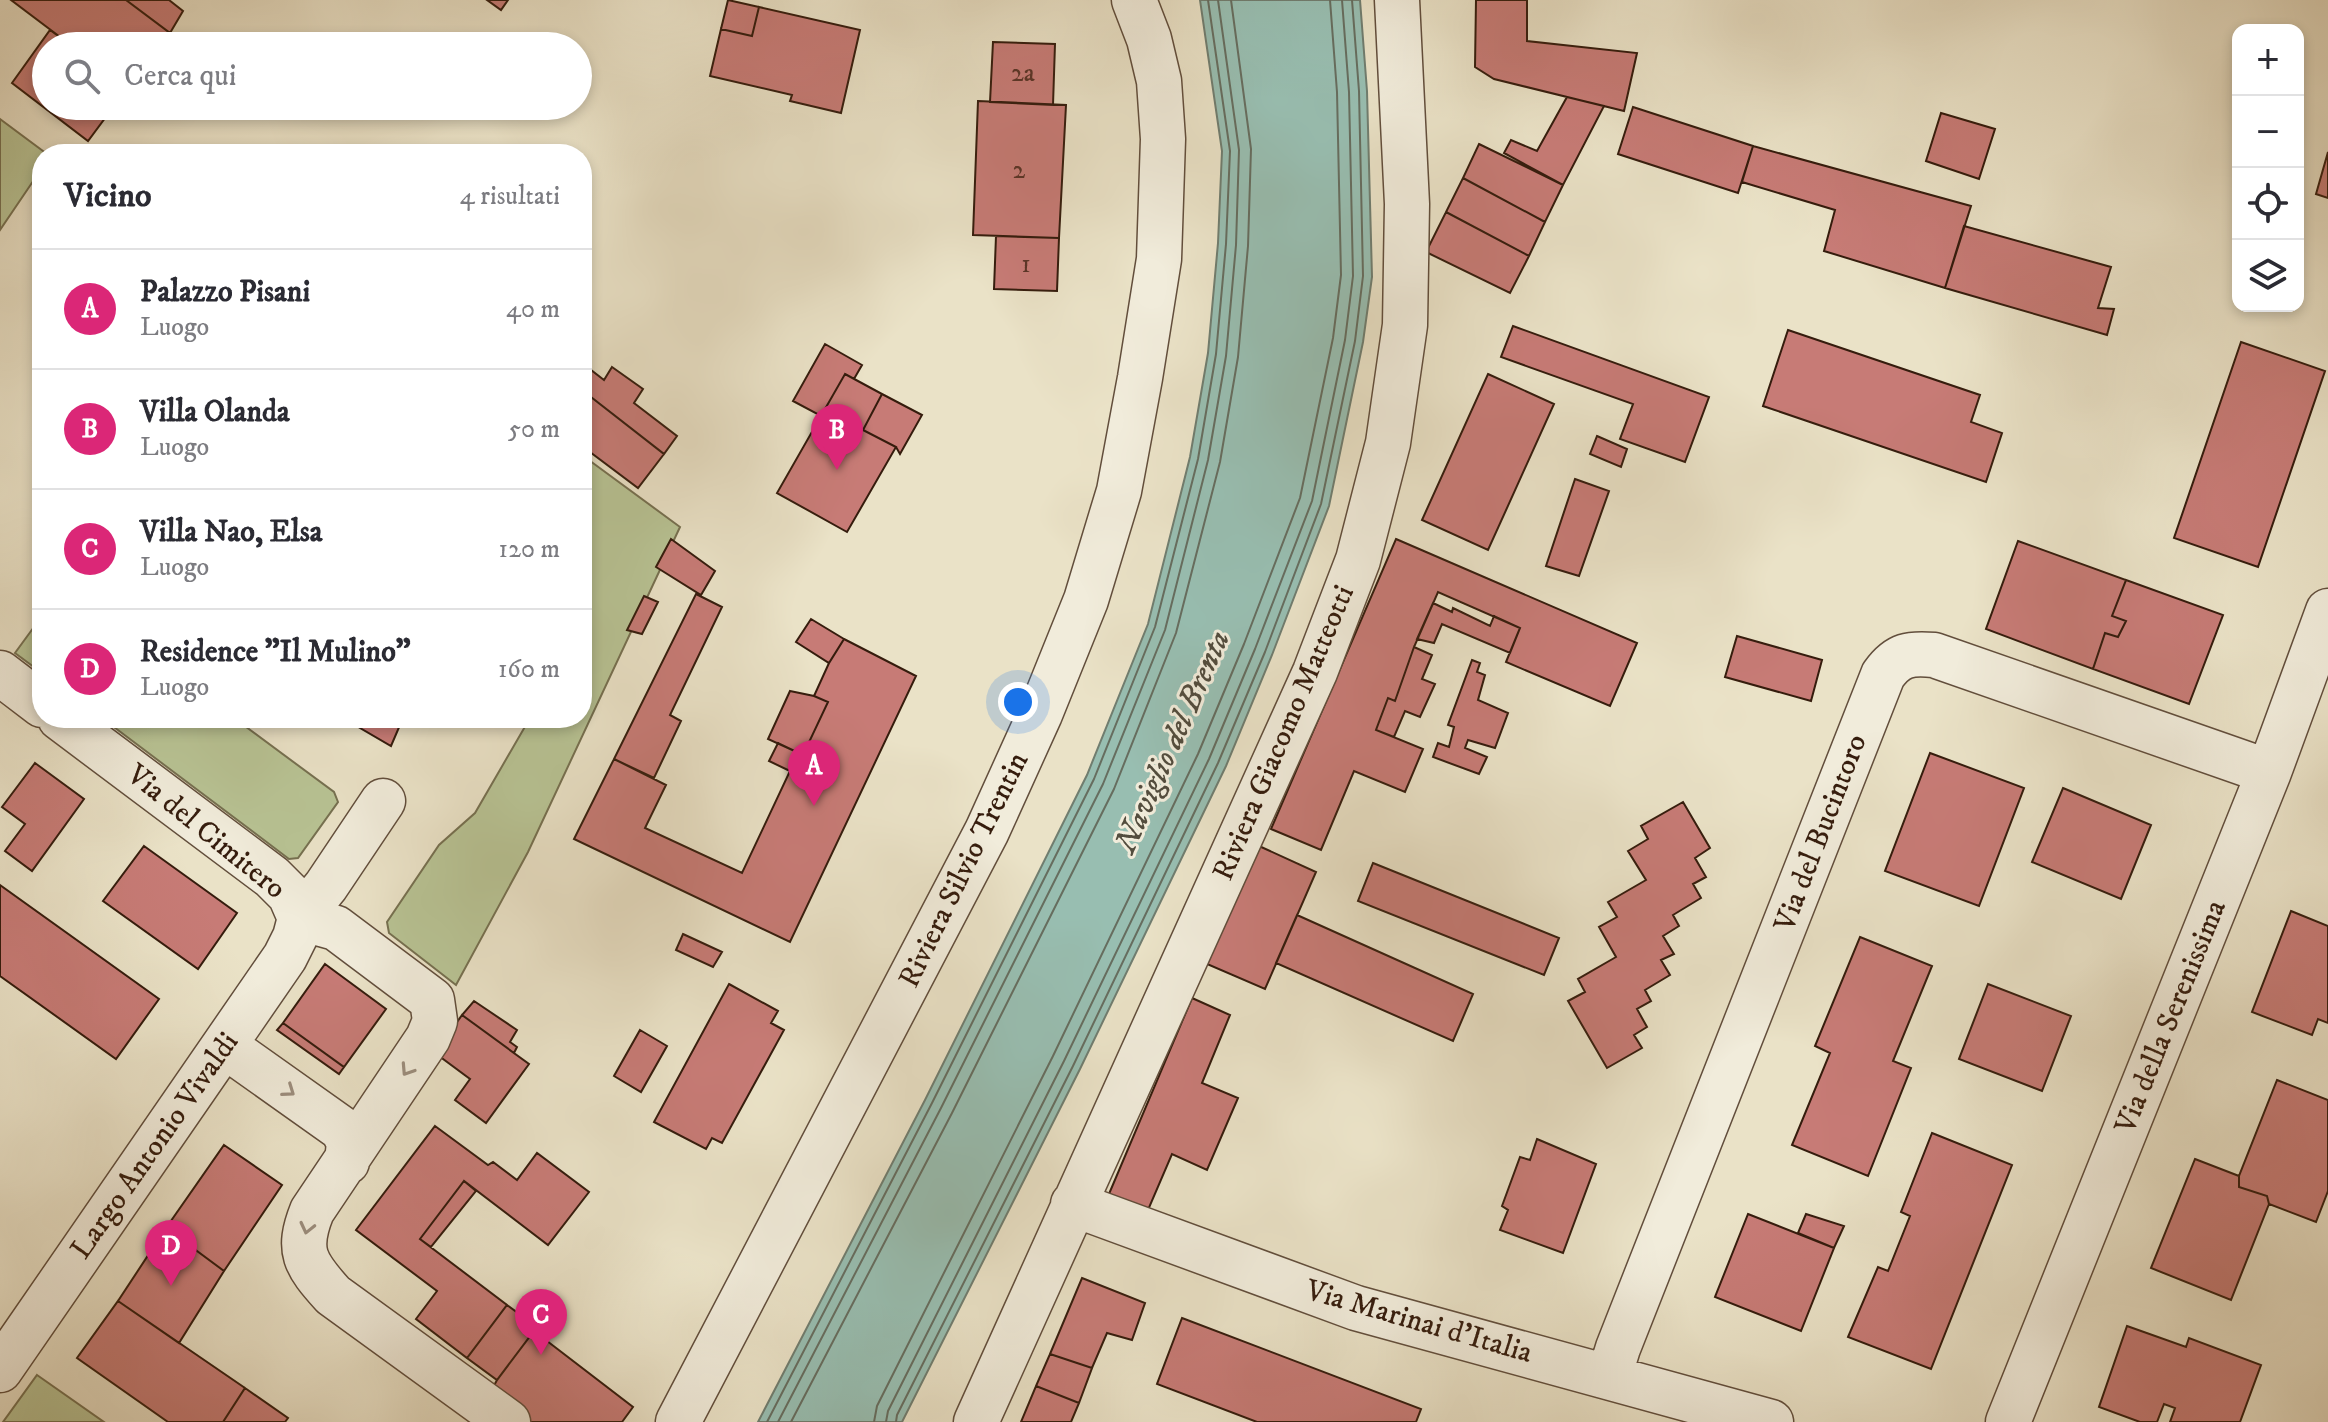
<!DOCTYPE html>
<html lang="it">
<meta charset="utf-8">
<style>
body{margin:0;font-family:"IM FELL DW Pica",serif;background:#f2f2f3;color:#2b2b33}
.controls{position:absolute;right:24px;top:24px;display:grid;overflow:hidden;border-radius:16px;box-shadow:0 4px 12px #0003}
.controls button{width:72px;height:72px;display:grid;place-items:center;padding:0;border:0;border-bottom:2px solid #e1e1e2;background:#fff;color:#2b2b33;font:40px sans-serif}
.you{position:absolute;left:1018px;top:702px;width:28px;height:28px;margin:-20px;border:6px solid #fff;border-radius:50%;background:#1a73e8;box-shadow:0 0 0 12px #1a73e833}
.badge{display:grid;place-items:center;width:52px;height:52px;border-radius:50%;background:#db2777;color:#fff;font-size:26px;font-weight:700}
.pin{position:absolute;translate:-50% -66px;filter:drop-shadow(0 2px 4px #0008)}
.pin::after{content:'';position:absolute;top:42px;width:28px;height:24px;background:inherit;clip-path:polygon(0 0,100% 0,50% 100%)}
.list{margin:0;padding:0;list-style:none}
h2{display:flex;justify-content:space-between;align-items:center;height:104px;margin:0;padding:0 32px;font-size:34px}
h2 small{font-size:26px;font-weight:400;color:#7c7c81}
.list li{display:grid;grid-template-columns:52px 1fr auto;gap:24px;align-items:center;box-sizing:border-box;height:120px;padding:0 32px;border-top:2px solid #e1e1e2}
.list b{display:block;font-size:30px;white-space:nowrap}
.list p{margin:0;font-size:26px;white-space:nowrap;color:#7c7c81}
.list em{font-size:26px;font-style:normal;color:#7c7c81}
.icon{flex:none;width:44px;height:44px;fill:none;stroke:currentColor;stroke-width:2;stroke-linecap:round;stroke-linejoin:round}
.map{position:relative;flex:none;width:2328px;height:1422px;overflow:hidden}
.search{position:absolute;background:#fff;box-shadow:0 4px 12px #0003;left:32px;top:32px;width:560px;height:88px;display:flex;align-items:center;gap:20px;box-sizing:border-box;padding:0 28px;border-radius:44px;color:#7c7c81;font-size:30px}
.panel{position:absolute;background:#fff;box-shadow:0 4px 12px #0003;left:32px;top:144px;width:560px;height:584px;border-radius:32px}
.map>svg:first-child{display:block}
.green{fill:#b8c394;stroke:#767050;stroke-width:2}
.water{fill:#98beb1;stroke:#707d6f;stroke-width:2}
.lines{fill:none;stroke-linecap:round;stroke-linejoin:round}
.shore{stroke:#666d5f;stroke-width:2}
.building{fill:#c77b76;stroke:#351c0d;stroke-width:2}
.minor-casing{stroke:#624e3c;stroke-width:47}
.minor{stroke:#f1ecdb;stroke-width:44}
.oneway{stroke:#9c8e7e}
.labels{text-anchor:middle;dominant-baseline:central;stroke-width:6;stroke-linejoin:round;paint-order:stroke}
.number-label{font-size:26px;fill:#5a3427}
.street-label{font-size:30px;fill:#351c0d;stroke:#f1ecdb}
.water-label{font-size:32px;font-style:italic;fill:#534d3e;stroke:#f1ecdb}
</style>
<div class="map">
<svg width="2328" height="1422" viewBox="0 0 2328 1422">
<rect width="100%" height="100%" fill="#eae2c7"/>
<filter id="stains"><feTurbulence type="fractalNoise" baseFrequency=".0025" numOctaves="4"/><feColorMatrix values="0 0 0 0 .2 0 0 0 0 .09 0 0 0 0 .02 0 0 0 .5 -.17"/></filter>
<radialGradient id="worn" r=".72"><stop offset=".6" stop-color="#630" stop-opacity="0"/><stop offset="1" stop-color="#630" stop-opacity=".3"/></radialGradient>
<path class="green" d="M0,119L47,154H42V168L0,230Z
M582,455L680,527L528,852L456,985L389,933L387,922L439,845L475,813L530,718H582V630L590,616L582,583Z
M42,616V673L15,653Z
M102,718H234L334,792L338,802L298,858L289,859Z
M37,1375L104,1422H3Z"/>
<path class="water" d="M1200,0H1360L1367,91L1372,277L1363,342L1329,506L1272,655L1226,766L1080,1069L902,1422H758L925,1100L1087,775L1148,624L1190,457L1208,353L1218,243L1222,151Z"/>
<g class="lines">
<path class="shore" d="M767,1422L932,1103L1094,779L1155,627L1198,459L1216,354L1226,244L1230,151L1208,0
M778,1422L941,1108L1103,784L1165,630L1208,460L1226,356L1236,245L1239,150L1218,0
M791,1422L952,1113L1114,789L1176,633L1220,462L1238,357L1248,246L1251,149L1231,0
M874,1422L877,1406L1053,1056L1198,754L1244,644L1300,498L1333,338L1341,275L1337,92L1330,0
M886,1422L888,1411L1064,1061L1209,759L1255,649L1312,501L1345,340L1353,276L1349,92L1342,0
M896,1422L897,1415L1073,1066L1218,763L1265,652L1321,504L1355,341L1363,276L1359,91L1352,0"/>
</g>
<path class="building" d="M11,0H126L170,33L160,46H72Z
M126,0H169L183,11L170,33Z
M487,0H508L501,10Z
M728,0L759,7L752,36L721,29Z
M1476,0H1527V41L1637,53L1624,111L1494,79L1475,67Z
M759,7L860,30L841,113L790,101L792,95L710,76L721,29L752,36Z
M50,30L72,46H46V106H114L88,141L12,83Z
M993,42L1055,44L1053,105L990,102Z
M1567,97L1604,106L1563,185L1504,153L1511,140L1537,151Z
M978,101L1066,105L1059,238L973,235Z
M1633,107L1753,146L1738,193L1618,154Z
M1941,113L1995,129L1979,179L1926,161Z
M1479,144L1563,185L1545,222L1463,178Z
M1753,146L1971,206L1945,288L1824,251L1835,210L1742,182Z
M2328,152V198L2316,194Z
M1463,178L1545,222L1529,256L1446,212Z
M1446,212L1529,256L1510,293L1426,252Z
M1964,226L2111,267L2098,308L2114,309L2107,335L1945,288Z
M996,236L1059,238L1057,291L994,289Z
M1513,326L1709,397L1685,462L1620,439L1633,404L1501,357Z
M1788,330L1980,395L1971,422L2002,433L1986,482L1763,406Z
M2241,342L2325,371L2258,567L2174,538Z
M825,344L862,365L854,379L845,374L821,416L793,401Z
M612,367L643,389L634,403L677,436L664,454L582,390V383L591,370L604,380Z
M845,374L882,394L863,430L896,447L847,532L777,493Z
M1488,374L1554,404L1488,550L1422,520Z
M582,390L664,454L638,488L582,446Z
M882,394L922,415L900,454L896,447L863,430Z
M1597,436L1627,449L1621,467L1590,454Z
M1575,479L1609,491L1579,576L1546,566Z
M671,539L715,571L701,595L656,567Z
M1396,539L1637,643L1610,706L1506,662L1520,628L1438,592L1414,647L1395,701L1388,698L1376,730L1423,749L1405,792L1354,771L1321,850L1271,829Z
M2018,541L2126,580L2112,616L2126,621L2118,637L2105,633L2093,669L1986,629Z
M2126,580L2223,615L2189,704L2093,669L2105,633L2118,637L2126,621L2112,616Z
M696,594L722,607L670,715L681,721L654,778L614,759Z
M644,596L658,602L642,634L627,630Z
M1433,603L1452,612L1453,608L1490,626L1494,616L1520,628L1510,653L1442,624L1434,643L1417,639Z
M811,619L844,639L829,663L796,642Z
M1737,636L1822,660L1811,701L1725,677Z
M844,639L916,676L790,942L574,839L614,759L666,785L645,828L742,873L790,771L769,761L778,743L803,755L828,702L814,696L829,663Z
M1414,647L1432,655L1422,679L1435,684L1420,717L1405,711L1394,737L1376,730L1388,698L1395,701Z
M1472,660L1480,663L1477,672L1485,675L1478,700L1508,713L1495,748L1468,740L1465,748L1487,757L1479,774L1433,757L1438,743L1449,747L1454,727L1448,725Z
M790,691L814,696L828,702L803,755L768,739Z
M343,718H403L391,746Z
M1930,753L2024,788L1979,906L1885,871Z
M35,763L84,799L32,871L5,851L25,824L2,807Z
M2063,788L2151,825L2121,899L2032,862Z
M1683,802L1710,848L1695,858L1706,877L1693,884L1701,898L1673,915L1679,926L1663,936L1674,954L1661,960L1670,975L1645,990L1651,1001L1637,1009L1647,1027L1634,1035L1642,1048L1607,1068L1568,1001L1585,992L1578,979L1616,957L1599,927L1617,917L1608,902L1646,880L1628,851L1648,839L1641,826Z
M144,846L237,913L198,969L103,901Z
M1259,846L1316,872L1265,989L1207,964Z
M1373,863L1559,938L1544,975L1358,901Z
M0,885L159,999L116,1059L0,976Z
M2291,911L2328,926V1023L2318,1019L2312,1035L2252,1012Z
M1297,915L1473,994L1453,1041L1276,963Z
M683,934L722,952L713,967L676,950Z
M1860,937L1932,966L1893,1061L1911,1068L1868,1176L1792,1145L1830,1053L1815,1046Z
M325,964L386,1009L344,1067L283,1023Z
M729,984L778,1011L771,1023L784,1030L722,1143L712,1138L706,1149L654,1122Z
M1988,984L2071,1016L2042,1091L1959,1059Z
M1192,998L1230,1015L1202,1083L1238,1098L1207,1170L1172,1154L1145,1217L1106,1201Z
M474,1001L517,1030L510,1042L517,1047L514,1053L462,1015Z
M462,1015L529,1064L486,1123L455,1100L470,1079L435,1053Z
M283,1023L344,1067L339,1074L277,1030Z
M640,1030L667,1046L641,1092L614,1076Z
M2277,1080L2328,1100V1191L2316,1222L2269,1204L2267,1196L2239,1187V1176Z
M435,1126L488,1165L493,1162L517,1180L537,1153L589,1192L548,1245L464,1181L420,1239L507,1305L467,1358L416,1319L437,1291L356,1230Z
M1932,1133L2012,1165L1931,1369L1848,1337L1878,1267L1888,1271L1910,1216L1901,1212Z
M1537,1139L1596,1164L1563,1253L1500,1230L1508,1210L1502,1206L1520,1157L1530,1160Z
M224,1145L282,1185L224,1271L166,1228Z
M2195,1159L2239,1176V1187L2267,1196L2269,1204L2231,1300L2151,1268Z
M464,1181L476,1191L431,1247L420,1239Z
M1748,1214L1834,1248L1801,1331L1715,1297Z
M1806,1214L1844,1226L1834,1248L1798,1233Z
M166,1228L224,1271L179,1343L118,1301Z
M1082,1278L1145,1303L1132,1340L1107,1333L1092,1368L1050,1354Z
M118,1301L245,1388L223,1422H168L77,1358Z
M507,1305L537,1327L497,1380L467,1358Z
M1182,1318L1421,1409L1416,1422H1257L1157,1384Z
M2127,1326L2186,1347L2189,1338L2261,1365L2240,1422H2170L2175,1408L2164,1404L2157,1422H2140L2099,1407Z
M534,1331L633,1407L622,1422H530L490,1393L497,1380Z
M1050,1354L1092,1368L1079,1403L1036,1386Z
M1036,1386L1079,1403L1071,1422H1021Z
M245,1388L288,1418L285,1422H223Z"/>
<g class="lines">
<defs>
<path id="minor" d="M0,673L42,705
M60,718L272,877L290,895L300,918
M300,918L336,928L432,1000L435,1021L428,1038L312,1211C296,1251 305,1264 333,1295L508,1422
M225,1046L342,1129L349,1142L347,1162
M1073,1204L1356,1308L1771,1422
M0,1370L285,957L295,937L300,918L326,886L383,801
M1609,1377L1618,1348L1883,675C1898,654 1910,653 1934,655L2269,772
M678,1422L987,831L1040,714L1086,600L1119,491L1140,378L1159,259L1163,139L1159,81L1149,39L1134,0
M976,1422L1315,672L1358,560L1388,443L1405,325L1407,204L1397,0
M2008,1422L2269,772L2328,611"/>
</defs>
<use href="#minor" class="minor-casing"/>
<use href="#minor" class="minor"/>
</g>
<defs><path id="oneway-chevron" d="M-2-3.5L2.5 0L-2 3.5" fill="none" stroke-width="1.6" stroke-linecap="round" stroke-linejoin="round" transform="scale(2)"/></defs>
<g class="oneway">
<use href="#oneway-chevron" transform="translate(407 1070) rotate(123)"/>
<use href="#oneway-chevron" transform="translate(289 1091) rotate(35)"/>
<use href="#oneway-chevron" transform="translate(307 1228) rotate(103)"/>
</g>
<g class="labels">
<g class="number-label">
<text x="1023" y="73">2a</text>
<text x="1019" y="170">2</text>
<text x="1026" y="264">1</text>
</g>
<g class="street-label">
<text transform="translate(1284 733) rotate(-67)">Riviera Giacomo Matteotti</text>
<text transform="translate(206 832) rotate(39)">Via del Cimitero</text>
<text transform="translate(1821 833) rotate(-69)">Via del Bucintoro</text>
<text transform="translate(964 870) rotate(-64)">Riviera Silvio Trentin</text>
<text transform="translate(2171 1017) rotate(-68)">Via della Serenissima</text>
<text transform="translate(155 1146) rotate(-55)">Largo Antonio Vivaldi</text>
<text transform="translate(1419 1322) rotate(16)">Via Marinai d'Italia</text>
</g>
<g class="water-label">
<text transform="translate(1173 742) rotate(-66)">Naviglio del Brenta</text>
</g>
</g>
<rect width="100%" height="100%" filter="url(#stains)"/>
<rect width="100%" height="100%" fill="url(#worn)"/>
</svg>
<div class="controls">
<button>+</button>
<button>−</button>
<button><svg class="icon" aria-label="locate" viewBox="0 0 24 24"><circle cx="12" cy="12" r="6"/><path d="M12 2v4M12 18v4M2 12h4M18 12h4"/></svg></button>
<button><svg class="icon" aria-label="layers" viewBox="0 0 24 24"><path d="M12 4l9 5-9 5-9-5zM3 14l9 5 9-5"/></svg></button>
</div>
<div class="you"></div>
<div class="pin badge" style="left:814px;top:806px">A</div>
<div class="pin badge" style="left:837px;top:470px">B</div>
<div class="pin badge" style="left:541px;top:1355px">C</div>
<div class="pin badge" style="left:171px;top:1286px">D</div>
<div class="search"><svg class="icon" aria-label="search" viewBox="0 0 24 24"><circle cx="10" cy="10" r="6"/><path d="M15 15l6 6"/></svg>Cerca qui</div>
<section class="panel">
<h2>Vicino<small>4 risultati</small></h2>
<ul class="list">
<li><span class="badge">A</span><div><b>Palazzo Pisani</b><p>Luogo</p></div><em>40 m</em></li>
<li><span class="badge">B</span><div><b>Villa Olanda</b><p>Luogo</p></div><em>50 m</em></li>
<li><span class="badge">C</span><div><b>Villa Nao, Elsa</b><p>Luogo</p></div><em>120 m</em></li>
<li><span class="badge">D</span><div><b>Residence &quot;Il Mulino&quot;</b><p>Luogo</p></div><em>160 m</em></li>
</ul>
</section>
</div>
